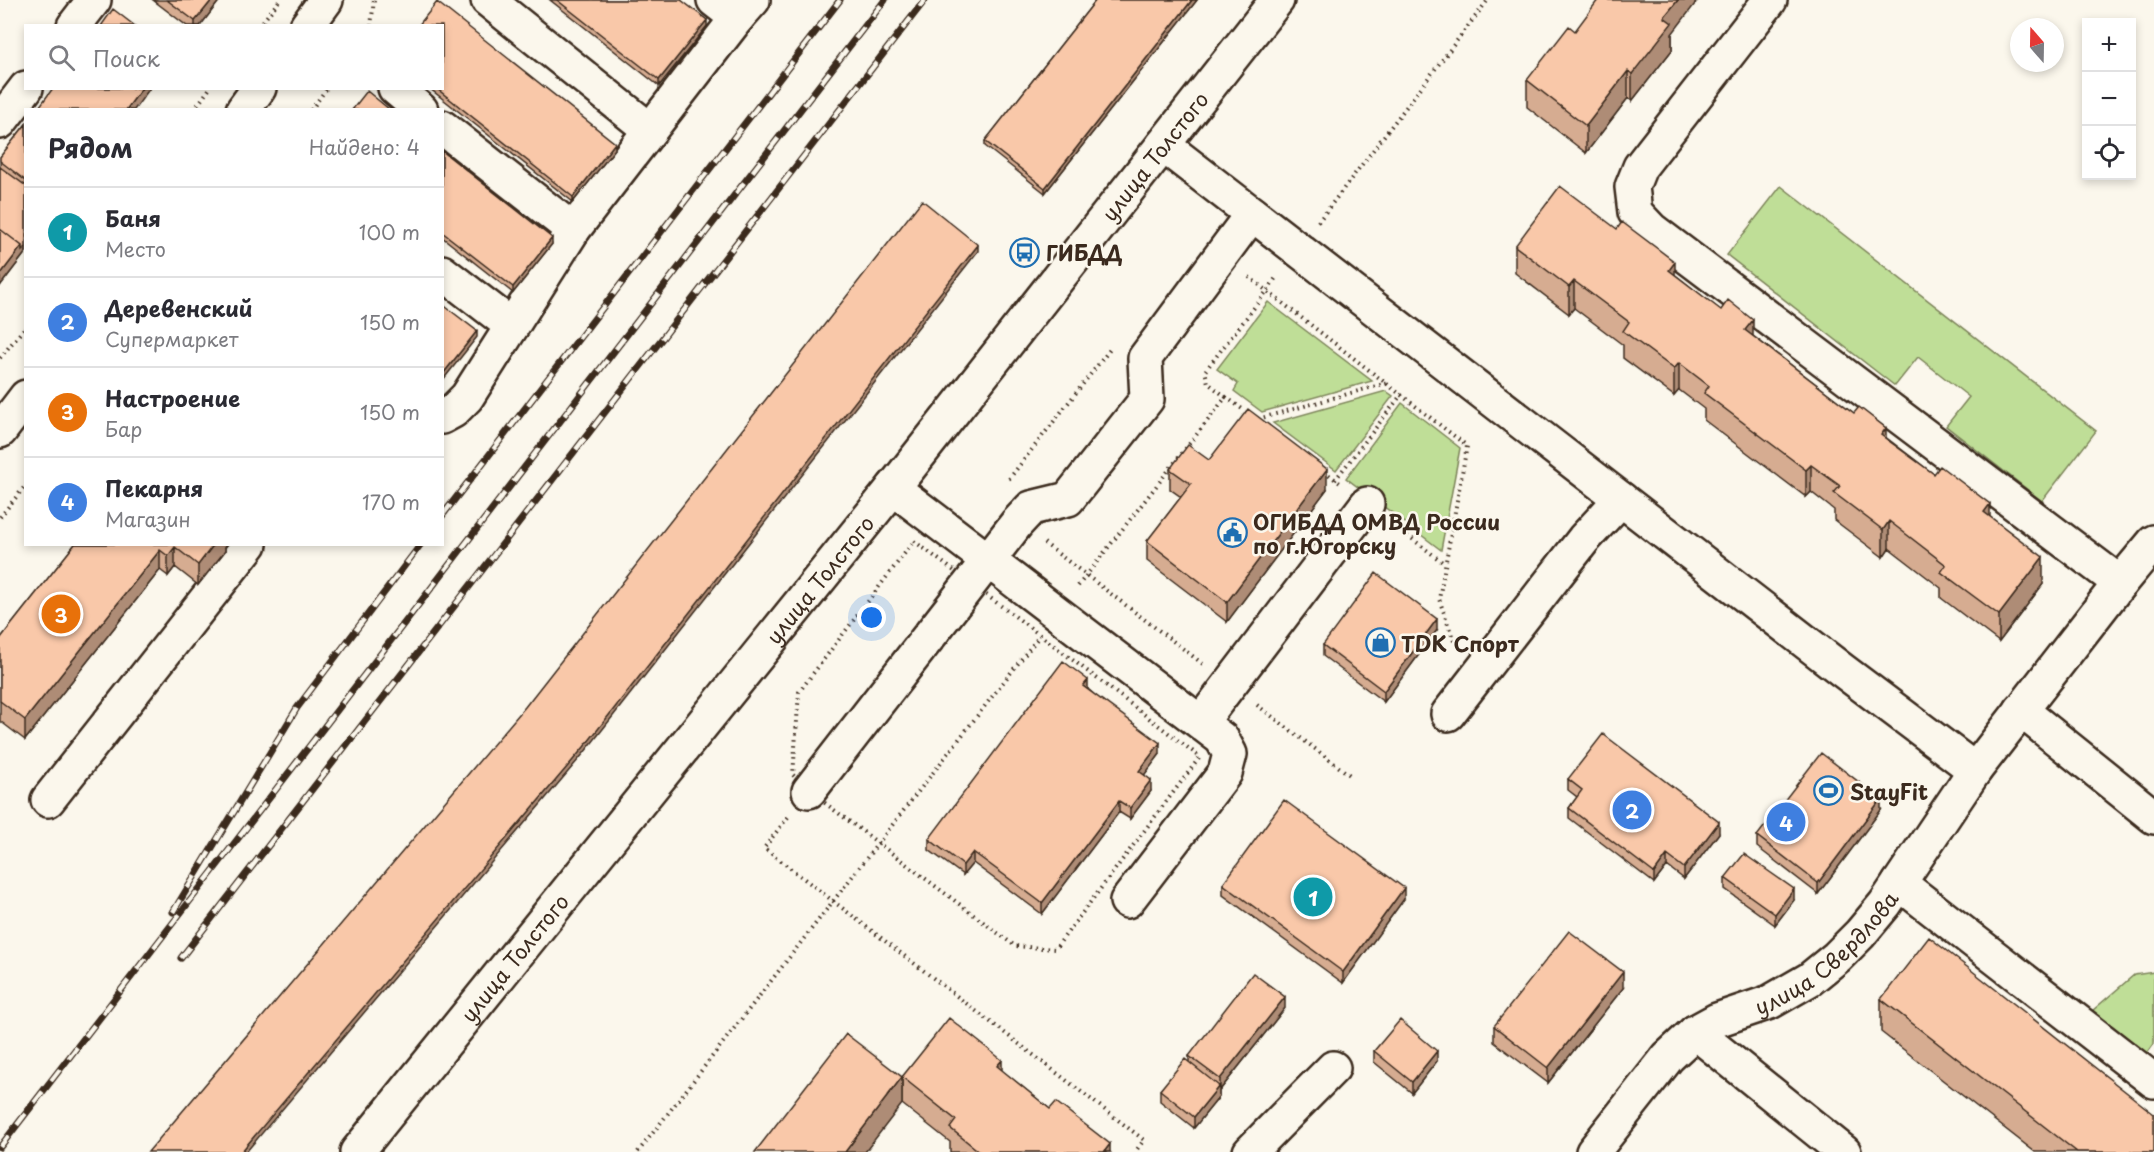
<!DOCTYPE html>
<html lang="ru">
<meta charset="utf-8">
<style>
body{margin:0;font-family:"Playpen Sans",sans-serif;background:#f7f7f7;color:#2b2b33}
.controls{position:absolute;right:18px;top:18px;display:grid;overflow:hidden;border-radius:0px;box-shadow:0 3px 9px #0003}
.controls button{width:54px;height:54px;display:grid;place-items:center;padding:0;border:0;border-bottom:2px solid #e1e1e2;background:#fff;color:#2b2b33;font:30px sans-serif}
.compass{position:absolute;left:2010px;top:18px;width:54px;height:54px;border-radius:50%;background:#fff;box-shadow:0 3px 9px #0003;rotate:340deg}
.you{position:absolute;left:872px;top:618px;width:21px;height:21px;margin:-15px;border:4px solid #fff;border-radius:50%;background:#1a73e8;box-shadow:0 0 0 9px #1a73e833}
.badge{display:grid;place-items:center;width:39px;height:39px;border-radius:50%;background:#1f6fb2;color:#fff;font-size:20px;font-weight:700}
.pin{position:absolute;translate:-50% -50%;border:3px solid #fff;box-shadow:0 2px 6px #0006}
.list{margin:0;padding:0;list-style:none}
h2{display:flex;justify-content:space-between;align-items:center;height:78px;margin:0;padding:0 24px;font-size:26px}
h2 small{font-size:20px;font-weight:400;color:#7c7c81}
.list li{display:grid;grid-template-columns:39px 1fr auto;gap:18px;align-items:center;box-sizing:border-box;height:90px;padding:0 24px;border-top:2px solid #e1e1e2}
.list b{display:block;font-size:22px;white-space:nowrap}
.list p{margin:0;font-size:20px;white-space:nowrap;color:#7c7c81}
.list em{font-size:20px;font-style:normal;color:#7c7c81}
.icon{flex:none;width:33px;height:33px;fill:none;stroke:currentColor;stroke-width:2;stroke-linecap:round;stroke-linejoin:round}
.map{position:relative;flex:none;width:2154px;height:1152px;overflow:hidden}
.search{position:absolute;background:#fff;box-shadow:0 3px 9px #0003;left:24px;top:24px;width:420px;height:66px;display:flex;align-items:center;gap:15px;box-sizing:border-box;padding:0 21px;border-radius:0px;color:#7c7c81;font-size:22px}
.panel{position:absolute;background:#fff;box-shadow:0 3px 9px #0003;left:24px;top:108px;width:420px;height:438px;border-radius:0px}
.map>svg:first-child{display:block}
.green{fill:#bfde97;stroke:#7d845a;stroke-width:1.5}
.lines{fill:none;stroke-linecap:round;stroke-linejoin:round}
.minor-casing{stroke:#3b2a1e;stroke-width:38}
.major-casing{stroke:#3b2a1e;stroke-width:38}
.path{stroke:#3b2a1e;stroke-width:4;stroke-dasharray:1.5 4.5;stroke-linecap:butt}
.minor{stroke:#fbf7ec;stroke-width:33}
.major{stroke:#fbf7ec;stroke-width:33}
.rail-casing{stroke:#3b2a1e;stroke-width:7}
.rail{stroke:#fbf7ec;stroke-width:4.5;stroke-dasharray:14;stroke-linecap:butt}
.wall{fill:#d6ac91;stroke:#3b2a1e;stroke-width:1.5}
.shaded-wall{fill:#ae8c76;stroke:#3b2a1e;stroke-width:1.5}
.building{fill:#f9c8a9;stroke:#3b2a1e;stroke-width:1.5}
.labels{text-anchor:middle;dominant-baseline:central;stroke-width:5;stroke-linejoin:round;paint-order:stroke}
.street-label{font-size:21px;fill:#3b2a1e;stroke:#fbf7ec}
.poi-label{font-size:21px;font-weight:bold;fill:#3b2a1e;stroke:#fbf7ec;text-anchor:start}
</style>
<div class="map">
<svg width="2154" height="1152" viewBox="0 0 2154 1152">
<rect width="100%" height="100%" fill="#fbf7ec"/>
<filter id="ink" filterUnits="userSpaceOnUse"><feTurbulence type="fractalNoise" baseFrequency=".0167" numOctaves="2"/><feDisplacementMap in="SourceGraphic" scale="12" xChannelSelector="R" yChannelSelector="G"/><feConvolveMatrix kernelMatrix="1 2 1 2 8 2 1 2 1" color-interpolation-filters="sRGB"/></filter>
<g filter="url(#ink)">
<path class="green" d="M1781,186L2096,431L2042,501L1946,426L1969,397L1918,357L1895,386L1727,255Z
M1268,302L1372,381L1262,412L1234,391L1238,384L1217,369Z
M1386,391L1393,396L1336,470L1273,423Z
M1402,403L1460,448L1441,550L1346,478Z
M2154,972V1044L2146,1055L2092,1011L2134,975Z"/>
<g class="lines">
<defs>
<g id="minor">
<path d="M488,0L650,130"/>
<path d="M714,0L737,18"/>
<path d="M1770,0L1640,167L1632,187L1635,212L1652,230L2120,583"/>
<path d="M74,26L94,0"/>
<path d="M395,88L421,110"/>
<path d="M0,122L26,88"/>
<path d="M442,127L573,230"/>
<path d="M1163,145L1842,670L1975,770"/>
<path d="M442,272L512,326"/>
<path d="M442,417L453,411L467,397L573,230L737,18L753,0"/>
<path d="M893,488L1222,739L1230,754L1225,773L1127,901"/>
<path d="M2021,710L2154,817"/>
<path d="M1448,714L1584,539L1621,499"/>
<path d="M1201,722L1367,504"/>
<path d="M809,791L1017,523L1031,508L1068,499L1147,399L1145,358L1252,214"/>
<path d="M48,800L250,544"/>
<path d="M1899,883L2154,1081"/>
<path d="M1695,1032L1844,1152"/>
<path id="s1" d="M357,1152L893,488L1277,0"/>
<path d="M1250,1152L1333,1068"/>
<path id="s2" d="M1593,1152L1668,1057L1695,1032L1717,1020L1770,1002L1810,979L1837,957L1860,934L1885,904L1975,770L2120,583L2154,542"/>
</g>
<path id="major" d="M307,26L326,0
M243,110L259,88
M0,431L26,397"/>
</defs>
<use href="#minor" class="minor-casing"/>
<use href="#major" class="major-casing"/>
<path class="path" d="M259,26L279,1
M371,26L374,0
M194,110L210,88
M311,110L327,88
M1318,222L1488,0
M1249,277L1267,291L1277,276
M0,358L26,326
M1226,397L1208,383L1205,371L1267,291L1467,446L1439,599L1455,644
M1258,419L1387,383
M1324,471L1340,483
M1009,479L1111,348
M1335,480L1402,394
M0,517L26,485
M1393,524L1445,564
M914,541L1040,635L1200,757L1055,949L1015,946L809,791L793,775L799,692Z
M1044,543L1203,664
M1078,586L1226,397L1249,414
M1257,705L1351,776
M788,817L764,848L1144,1140L1135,1152
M638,1152L1037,639"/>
<use href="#minor" class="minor"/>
<use href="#major" class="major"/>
<defs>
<path id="rail" d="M442,516L840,0
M173,912L297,708L421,544
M181,958L925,0
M0,1147L885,0"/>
</defs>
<use href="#rail" class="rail-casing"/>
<use href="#rail" class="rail"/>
</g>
<path class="wall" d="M153,0H220L200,26H187Z
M550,0H681L707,26L659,86Z
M1096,0H1197L1045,193L985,146V141Z
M1672,34V50L1632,101L1628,98L1586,153L1527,107V80Z
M429,88H442L615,149L573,202Z
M26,124V252L0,286V157Z
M442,151L552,244L513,293L442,237Z
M1617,229L1753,336L1990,517L2043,584L1999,642L1941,598V588L1889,548L1883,557L1834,520V510L1811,492L1806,497L1704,420V409L1679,390L1674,396L1623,358V345L1574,308L1569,314L1515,273V246Z
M1209,460L1327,489L1227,622L1147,561V541L1181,497L1170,489V469Z
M75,544H225V551L198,585L175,567L168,576L160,570L25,740L0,721V639Z
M1437,630L1384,702L1323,656V645Z
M1088,689L1160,754L1144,775L1151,791L1130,819L1119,812L1042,914L973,863L963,875L929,850V839Z
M1568,779L1719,833L1684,879L1667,866L1654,883L1569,818V808L1577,797L1568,790Z
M1881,810L1818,894L1757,847V836Z
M1725,878L1794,900L1775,925L1725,889Z
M1223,884L1404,899L1343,983L1223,895Z
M1623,988L1548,1083L1494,1042V1026Z
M1881,999L2154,1152H2035L1881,1032Z
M1285,1008L1220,1090L1219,1089V1097L1194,1128L1160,1101V1090L1189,1063V1056Z
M1374,1051L1437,1061L1412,1093L1374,1062Z
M1002,1071L1050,1109L1110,1152H950V1142L902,1104V1077Z"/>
<path class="shaded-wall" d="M212,0H220L200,26H195V21Z
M1192,0H1197L1045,193V188Z
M1678,0H1698L1672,34V50L1632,101V74L1664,17Z
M707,20V26L659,86V80Z
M1628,71V98L1586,153V126Z
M142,88H150L134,110H126Z
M615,143V149L573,202V197Z
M552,238V244L513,293V287Z
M978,245V251L584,753L246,1152H241Z
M22,246L26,247V252L0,286V275Z
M1675,262V289L1669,270Z
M1574,281V308L1569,314V287Z
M1753,320V347L1745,330Z
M477,331V337L442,381V375Z
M1679,363V390L1674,396V369Z
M1886,428V455L1881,435Z
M1811,465V492L1806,497V470Z
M1327,469V489L1227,622V602Z
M1990,504V531L1984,512Z
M1889,521V548L1883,557V530Z
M214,544H225V551L198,585V565Z
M175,547V567L168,576V556Z
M160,550V570L25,740V720Z
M2043,557V584L1999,642V615Z
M1437,619V630L1384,702V691Z
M1088,680V690L1083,686Z
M1160,743V754L1139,782V771Z
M1151,780V791L1130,819V808Z
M1881,799V810L1818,894V883Z
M1119,801V812L1042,914V903Z
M1719,822V833L1684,879V868Z
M973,852V863L963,875V865Z
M1667,855V866L1654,883V873Z
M1404,888V899L1343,983V972Z
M1794,889V900L1775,925V914Z
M1623,972V988L1548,1083V1068Z
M1285,997V1008L1220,1090V1079Z
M1437,1051V1061L1412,1093V1082Z
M1002,1060V1087L997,1066Z
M902,1077V1104L865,1152H845Z
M1219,1086V1097L1194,1128V1117Z
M1110,1144V1152H1104Z"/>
<path class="building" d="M167,0H212L195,21Z
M557,0H681L707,20L659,80Z
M1096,0H1192L1045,188L985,141Z
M1598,0H1678L1664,17L1672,23L1632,74L1628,71L1586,126L1527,80L1569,26L1575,31Z
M437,2L615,143L573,197L436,88H442V26H418Z
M113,9L135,26H101Z
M53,88H142L126,110H37Z
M367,91L390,110H352Z
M26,124V181L0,161V157Z
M442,151L552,238L513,287L442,232Z
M0,167L26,186V247L22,251V246L0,229Z
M1560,186L1617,229L1622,222L1675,262L1669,270L1721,310L1728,300L1753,320L1745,330L1854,413L1859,407L1886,428L1881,435L1934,474L1940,466L1990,504L1984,512L2043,557L1999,615L1941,572L1946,565L1889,521L1883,530L1834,493L1840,486L1811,465L1806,470L1704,393L1709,386L1679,363L1674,369L1623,331L1629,322L1574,281L1569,287L1515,246Z
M922,200L978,245L584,747L241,1152H148L525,707Z
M0,229L22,246L0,275Z
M442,304L477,331L442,375Z
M1248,409L1327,469L1227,602L1147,541L1191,484L1170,469L1188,445L1209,460Z
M75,544H214L198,565L175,547L168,556L160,550L25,720L0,701V639Z
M1376,573L1437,619L1384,691L1323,645Z
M1063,661L1088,680L1083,686L1160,743L1139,771L1151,780L1130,808L1119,801L1042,903L973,852L963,865L929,839Z
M1603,734L1719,822L1684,868L1667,855L1654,873L1569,808L1582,790L1568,779Z
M1821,753L1881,799L1818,883L1757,836Z
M1284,800L1404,888L1343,972L1223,884Z
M1744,854L1794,889L1775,914L1725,878Z
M1569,931L1623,972L1548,1068L1494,1026Z
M1929,937L2154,1114V1152H2077L1881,999Z
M1253,973L1285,997L1220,1079L1189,1056Z
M949,1018L1002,1060L997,1066L1050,1109L1056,1102L1110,1144L1104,1152H980L950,1128L956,1120L902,1077Z
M1400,1020L1437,1051L1412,1082L1374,1051Z
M846,1034L902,1077L845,1152H755Z
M1185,1059L1219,1086L1194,1117L1160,1090Z"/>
</g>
<defs>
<symbol id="bus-ring" viewBox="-11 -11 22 22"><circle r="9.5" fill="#fbf7ec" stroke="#1f6fb2" stroke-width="1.5"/><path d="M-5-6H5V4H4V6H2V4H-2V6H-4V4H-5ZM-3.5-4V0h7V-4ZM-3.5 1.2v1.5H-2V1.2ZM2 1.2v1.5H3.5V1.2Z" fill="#1f6fb2"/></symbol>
<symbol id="civic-ring" viewBox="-11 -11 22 22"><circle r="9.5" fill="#fbf7ec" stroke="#1f6fb2" stroke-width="1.5"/><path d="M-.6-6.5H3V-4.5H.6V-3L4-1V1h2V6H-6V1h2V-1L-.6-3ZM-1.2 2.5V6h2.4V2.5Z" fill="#1f6fb2"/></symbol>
<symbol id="shop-ring" viewBox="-11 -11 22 22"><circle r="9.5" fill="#fbf7ec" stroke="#1f6fb2" stroke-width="1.5"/><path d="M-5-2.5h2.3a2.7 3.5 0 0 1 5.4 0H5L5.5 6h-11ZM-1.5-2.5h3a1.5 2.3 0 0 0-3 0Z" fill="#1f6fb2"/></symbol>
<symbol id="stadium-ring" viewBox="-11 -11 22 22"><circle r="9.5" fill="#fbf7ec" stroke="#1f6fb2" stroke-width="1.5"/><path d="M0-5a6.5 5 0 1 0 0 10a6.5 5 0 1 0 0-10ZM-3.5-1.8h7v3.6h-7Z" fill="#1f6fb2"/></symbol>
</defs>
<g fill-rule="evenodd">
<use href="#bus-ring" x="1008" y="236" width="33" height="33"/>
<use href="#civic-ring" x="1216" y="516" width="33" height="33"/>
<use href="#shop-ring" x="1364" y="626" width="33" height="33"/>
<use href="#stadium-ring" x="1812" y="774" width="33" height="33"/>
</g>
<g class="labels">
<g class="street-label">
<text stroke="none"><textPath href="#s1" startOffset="1276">улица Толстого</textPath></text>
<text stroke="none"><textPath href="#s1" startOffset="736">улица Толстого</textPath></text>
<text stroke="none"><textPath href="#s2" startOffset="314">улица Свердлова</textPath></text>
<text stroke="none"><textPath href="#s1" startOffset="250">улица Толстого</textPath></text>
</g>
<g class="poi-label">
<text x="1046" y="252">ГИБДД</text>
<text x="1253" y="521">ОГИБДД ОМВД России<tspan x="1253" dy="24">по г.Югорску</tspan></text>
<text x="1401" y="643">TDK Спорт</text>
<text x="1850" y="791">StayFit</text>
</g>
</g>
</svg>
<div class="controls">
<button>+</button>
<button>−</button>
<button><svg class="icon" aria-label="locate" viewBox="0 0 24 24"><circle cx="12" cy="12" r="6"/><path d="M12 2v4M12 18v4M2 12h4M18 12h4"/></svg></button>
</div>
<svg class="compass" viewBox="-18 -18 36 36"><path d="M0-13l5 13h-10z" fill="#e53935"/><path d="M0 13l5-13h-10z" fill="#7c7c81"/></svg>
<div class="you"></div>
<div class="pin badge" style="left:1313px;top:897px;background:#0f9aa8">1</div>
<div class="pin badge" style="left:1632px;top:810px;background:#3f7fe0">2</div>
<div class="pin badge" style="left:61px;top:614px;background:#e8710a">3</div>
<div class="pin badge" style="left:1786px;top:822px;background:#3f7fe0">4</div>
<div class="search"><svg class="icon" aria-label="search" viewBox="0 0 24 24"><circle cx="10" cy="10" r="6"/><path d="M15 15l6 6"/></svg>Поиск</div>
<section class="panel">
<h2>Рядом<small>Найдено: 4</small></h2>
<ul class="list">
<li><span class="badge" style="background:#0f9aa8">1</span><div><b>Баня</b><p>Место</p></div><em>100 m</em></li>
<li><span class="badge" style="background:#3f7fe0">2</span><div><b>Деревенский</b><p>Супермаркет</p></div><em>150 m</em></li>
<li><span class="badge" style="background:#e8710a">3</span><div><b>Настроение</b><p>Бар</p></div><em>150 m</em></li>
<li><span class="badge" style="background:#3f7fe0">4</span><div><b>Пекарня</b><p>Магазин</p></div><em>170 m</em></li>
</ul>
</section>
</div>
